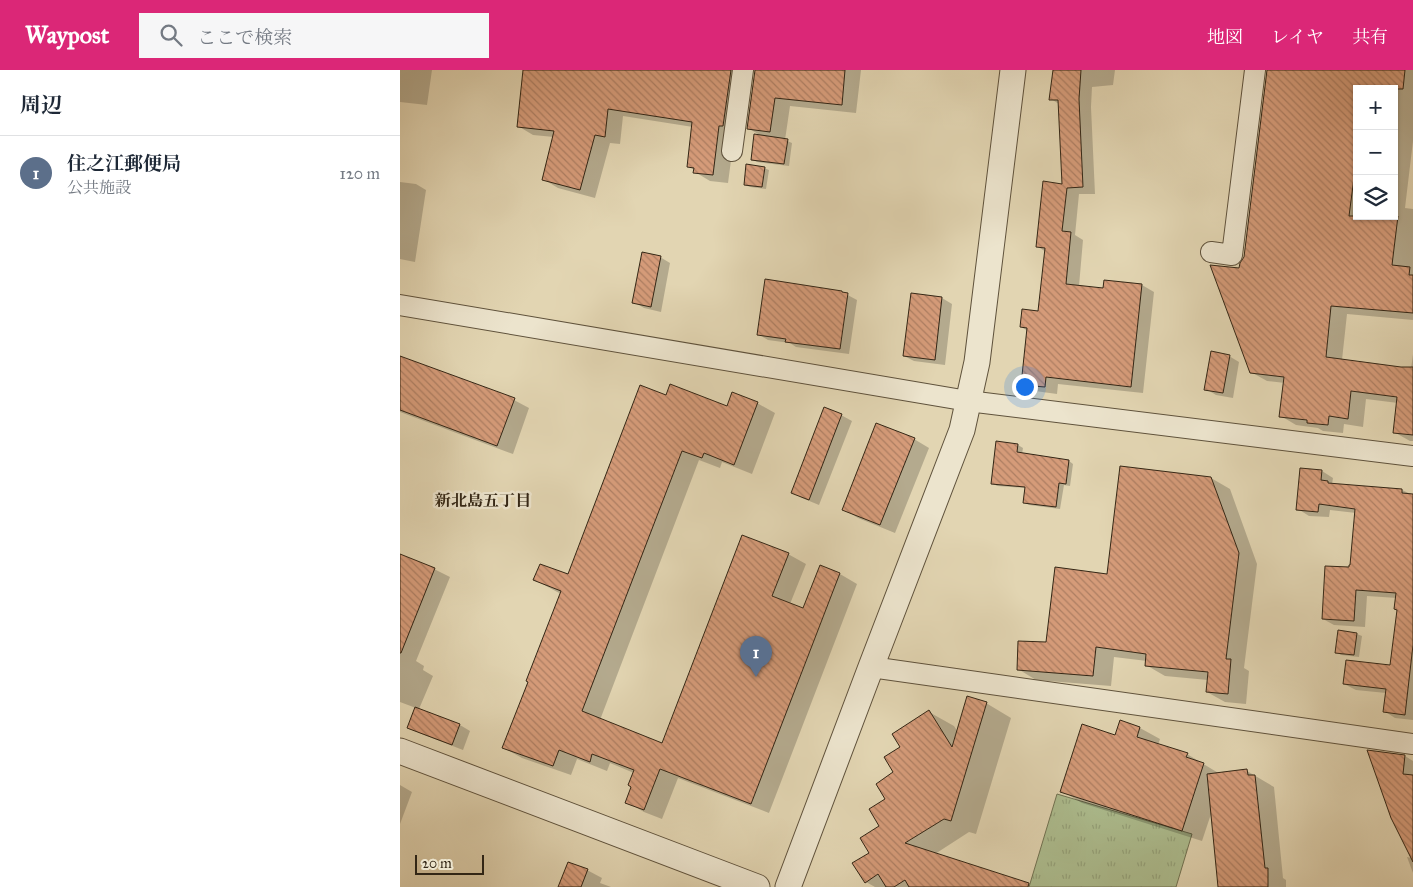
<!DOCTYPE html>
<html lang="ja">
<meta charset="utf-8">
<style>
body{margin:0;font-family:"IM FELL Great Primer","Noto Serif JP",serif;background:#f6f6f7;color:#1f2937}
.controls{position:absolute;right:15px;top:15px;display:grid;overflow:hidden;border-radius:0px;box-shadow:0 1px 4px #0004}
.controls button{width:45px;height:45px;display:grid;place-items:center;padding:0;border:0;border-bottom:1px solid #e0e1e3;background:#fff;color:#1f2937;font:25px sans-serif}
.scale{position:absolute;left:15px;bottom:12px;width:69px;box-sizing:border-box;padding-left:5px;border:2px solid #332615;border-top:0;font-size:14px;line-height:18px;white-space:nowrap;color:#332615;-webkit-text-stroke:4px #ece4cd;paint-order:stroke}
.you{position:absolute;left:624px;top:316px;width:18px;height:18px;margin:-12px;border:4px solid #fff;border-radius:50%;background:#1a73e8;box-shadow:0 0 0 8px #1a73e833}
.badge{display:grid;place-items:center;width:32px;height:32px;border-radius:50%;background:#db2777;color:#fff;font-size:16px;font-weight:700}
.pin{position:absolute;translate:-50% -41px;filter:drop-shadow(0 1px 2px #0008)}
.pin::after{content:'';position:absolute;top:26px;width:18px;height:15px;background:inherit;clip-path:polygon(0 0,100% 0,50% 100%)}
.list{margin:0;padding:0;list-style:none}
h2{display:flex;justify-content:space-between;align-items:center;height:65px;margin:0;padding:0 20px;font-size:21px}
h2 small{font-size:16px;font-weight:400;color:#747a83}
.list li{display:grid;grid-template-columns:32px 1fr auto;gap:15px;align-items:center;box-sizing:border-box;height:75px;padding:0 20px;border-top:1px solid #e0e1e3}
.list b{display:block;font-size:19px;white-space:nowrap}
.list p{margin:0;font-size:16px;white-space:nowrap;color:#747a83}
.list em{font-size:16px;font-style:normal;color:#747a83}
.icon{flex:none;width:28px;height:28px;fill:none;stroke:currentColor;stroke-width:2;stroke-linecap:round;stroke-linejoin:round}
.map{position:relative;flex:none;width:1013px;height:817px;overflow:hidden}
header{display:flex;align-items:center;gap:30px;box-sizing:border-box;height:70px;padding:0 25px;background:#db2777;color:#fff}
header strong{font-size:24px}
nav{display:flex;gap:28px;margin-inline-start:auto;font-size:18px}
.search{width:350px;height:45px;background:#f6f6f7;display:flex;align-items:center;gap:12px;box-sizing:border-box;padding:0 18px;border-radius:0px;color:#747a83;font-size:19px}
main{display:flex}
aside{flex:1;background:#fff}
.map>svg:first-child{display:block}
.grass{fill:url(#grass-tufts);stroke:#707252}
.shadow{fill:#0003;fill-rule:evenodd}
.building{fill:url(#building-back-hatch);stroke:#332615}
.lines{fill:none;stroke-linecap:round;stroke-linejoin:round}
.minor-casing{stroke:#5f523c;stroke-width:22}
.tertiary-casing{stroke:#5f523c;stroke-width:27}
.minor{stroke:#ece4cd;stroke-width:20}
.tertiary{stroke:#ece4cd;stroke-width:25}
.labels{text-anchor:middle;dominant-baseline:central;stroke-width:5;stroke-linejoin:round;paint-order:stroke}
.neighbourhood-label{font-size:16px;font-weight:bold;fill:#332615;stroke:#ece4cd}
</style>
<header>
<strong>Waypost</strong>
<div class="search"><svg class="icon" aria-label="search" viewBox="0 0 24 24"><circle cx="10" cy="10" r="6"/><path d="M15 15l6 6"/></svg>ここで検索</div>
<nav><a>地図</a><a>レイヤ</a><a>共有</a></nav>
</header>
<main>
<aside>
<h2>周辺<small></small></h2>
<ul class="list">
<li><span class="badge" style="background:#5c6f8a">1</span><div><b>住之江郵便局</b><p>公共施設</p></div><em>120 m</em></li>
</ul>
</aside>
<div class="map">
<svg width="1013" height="817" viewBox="0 0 1013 817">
<defs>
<pattern id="grass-tufts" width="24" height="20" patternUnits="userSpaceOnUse" patternTransform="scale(1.25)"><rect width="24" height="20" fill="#adbe90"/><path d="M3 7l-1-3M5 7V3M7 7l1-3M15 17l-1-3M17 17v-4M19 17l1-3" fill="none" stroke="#95a37b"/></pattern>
<pattern id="building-back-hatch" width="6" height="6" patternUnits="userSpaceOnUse" patternTransform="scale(1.25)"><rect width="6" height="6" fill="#d59b79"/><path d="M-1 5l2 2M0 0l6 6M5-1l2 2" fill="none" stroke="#ad7e62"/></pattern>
</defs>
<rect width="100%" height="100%" fill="#e2d5b2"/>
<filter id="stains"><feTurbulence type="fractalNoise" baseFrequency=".004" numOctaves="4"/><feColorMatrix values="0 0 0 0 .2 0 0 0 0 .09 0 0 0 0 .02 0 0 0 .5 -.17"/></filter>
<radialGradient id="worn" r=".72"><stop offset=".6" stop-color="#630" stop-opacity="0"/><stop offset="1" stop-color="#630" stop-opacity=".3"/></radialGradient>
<path class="grass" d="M657,724L792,764L776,817H629Z"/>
<path class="shadow" d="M0,0H32L27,35L0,32Z
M125,0H343L328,113L310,111L295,102V100L288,96L293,57L223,46L220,74L210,73L195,128L158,118L143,109L154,67L133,65L118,56Z
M356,0H461L456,43L390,36L385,70L392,73L389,96L357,92L352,89L363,67L348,58Z
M654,0H715L713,15L692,17L691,37L695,124H679L675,165L683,170L679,216L704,219L742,215L754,222L743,323L658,314L657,324L635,321L622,314L628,261L621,257L639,242L646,182L637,176L664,115L659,34L651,29Z
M868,0H1013V71L1005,138L1013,139V250L947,244L942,290L1011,299L1013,284V371H1010L994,362L998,333L966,329L963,357L944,354L943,363L923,361L918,358L896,355L881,346L885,313L867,311L851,302L841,200L845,187ZM957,19H994V146H957Z
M364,98L369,100L366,119L350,117L345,115Z
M0,112L16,114L26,120L15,192L0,189Z
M260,187L270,193L261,242L244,238L234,232Z
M442,222L457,230L449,284L396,277L390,273L368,270L358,264Z
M512,225L542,228L552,234L545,295L514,291L504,286Z
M829,286L839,292L833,328L816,325L806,319Z
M0,287L114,330L129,338L113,384L0,342Z
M267,326L328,337L357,333L375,343L352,404L322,392L320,398L299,390L200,650L262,674L388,484L406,494L390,534L403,539L420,496L440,504L457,514L369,743L278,708L262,749L244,742L227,732L233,717L234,703L210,693L207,701L177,689L171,705L122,688L104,678L161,524L135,510L168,506Z
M441,345L452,351L419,435L402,428L392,422Z
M514,369L529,378L495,463L458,448L443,439Z
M618,375L623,378L622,384L669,391L673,394L670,416L664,415L660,439L629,435L624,432L626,418L597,416L592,413Z
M922,401L933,408L932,414L1002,420L1013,425V650L995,648L984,641L986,623L956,620L944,614L991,597L998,541L997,528L967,526L965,557L934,555L923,549L950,498L956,443L930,440L929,447L909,446L898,439Z
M811,408L830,419L857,494L844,598L849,601L846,634L825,632L807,622L808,610L765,606L746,595L747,591L714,587L711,616L636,610L618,599L647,573L708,505Z
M0,485L34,499L50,507L16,591L24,596L23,600L33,606L19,639L60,655L70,661L63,680L19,663L9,657L16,638L0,632Z
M957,564L962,566L959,587L941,585L936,582Z
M586,633L611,648L576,764L569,762L535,784L619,811L629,817H475L466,812L470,783L481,756L487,729L501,677L529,642L554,656L558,662Z
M721,652L740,658L760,669L758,675L787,684L820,704L847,701L874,717L883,808L886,810V817H819L812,741L802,771L682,733L662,721L716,666Z
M1005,686L1013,691V803L1007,787L1012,788L993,747Z
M0,715L12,722L0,754Z
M187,800L202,808L200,813L211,817H160Z"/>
<path class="building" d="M123,0H331L323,56H319L313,105L293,103L294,98L287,97L292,52L208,39L205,67L195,65L180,120L142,110L154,61L117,57Z
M355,0H445L442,35L375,28L370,62L347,59Z
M653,0H681L679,29L683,117L667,118L662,161L671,162L666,214L703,218L704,210L742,214L731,317L646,307L645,317L621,315L627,258L620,257L622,239L638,241L645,178L636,177L643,111L662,114L658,30H649Z
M867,0H1005L1003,19H957V85L949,146H998L992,195L1010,197L1009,205H1013V243L931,236L926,287L1001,297H1013V365L993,363L997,327L951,321L948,349L929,346L928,355L907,353V350L879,347L884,307L850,303L810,195L839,198L840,193L844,187Z
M354,64L388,69L384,94L351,90Z
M346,94L365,97L362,117L344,115Z
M242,182L261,186L251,237L232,233Z
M365,209L442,221V222L448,223L440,279L385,272L386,269L357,265Z
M511,223L542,227L535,290L503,286Z
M811,281L830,285L823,323L804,320Z
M0,286L115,328L97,376L0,340Z
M270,314L327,336L332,322L358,332L334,395L304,383L302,388L282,381L182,641L262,673L342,465L389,483L372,526L403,538L420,495L440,503L351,734L260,699L244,740L225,733L231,717L228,715L234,700L192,684L190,692L159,680L153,696L102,678L128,612L126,611L161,521L133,510L140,494L168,504L240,315L266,325Z
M424,337L442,344L409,430L391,423Z
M476,353L515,368L480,455L442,440Z
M596,371L618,374L617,382L669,390L666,414L659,413L656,437L623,433L625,417L591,414Z
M720,396L811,407L839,483L826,589H831L828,624L806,622L808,602L745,596L746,584L696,577L693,606L617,600L618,571L646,572L655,497L707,504Z
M900,398L922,400L921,410L928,411V413L1002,419V423L1013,424V575L1005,645L983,642L986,619L943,614L946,590L990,595L997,540L994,539L996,523L956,520L954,551L922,549L925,496L949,497V495H950L955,439L919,434L918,442L896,440Z
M0,484L35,498L1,583H0Z
M938,560L957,563L954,585L935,583Z
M567,626L587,632L551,751L544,749L505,773L629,813L628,817H509L505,810L494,817H486L478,804L465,813L452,793L469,783L460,768L479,756L469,739L485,729L476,714L493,702L484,687L500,677L492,664L529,640L552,677Z
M15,637L60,654L52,675L7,658Z
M720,650L740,657L737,667L788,683L786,687L804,693L782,761L660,722L682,654L715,665Z
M967,680L1005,685L1003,704L1013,705V792L991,748Z
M847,699L848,705H855L865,798H868V817H818L807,704Z
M168,792L188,799L181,817H158Z"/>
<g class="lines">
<defs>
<path id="minor" d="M332,81L343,0
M811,182L832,185L855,0
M0,235L568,331L1013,386
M471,597L1013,674"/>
<path id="tertiary" d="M0,681L357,817
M388,817L471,597L562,360L577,292L613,0"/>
</defs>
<use href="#minor" class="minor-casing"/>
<use href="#tertiary" class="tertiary-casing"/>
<use href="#minor" class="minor"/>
<use href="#tertiary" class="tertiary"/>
</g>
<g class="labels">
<g class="neighbourhood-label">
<text x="83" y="430">新北島五丁目</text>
</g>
</g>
<rect width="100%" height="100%" filter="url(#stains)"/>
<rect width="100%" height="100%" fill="url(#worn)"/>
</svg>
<div class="controls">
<button>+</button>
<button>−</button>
<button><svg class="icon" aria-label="layers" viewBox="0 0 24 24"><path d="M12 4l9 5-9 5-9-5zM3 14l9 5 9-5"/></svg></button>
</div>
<div class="scale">20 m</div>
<div class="you"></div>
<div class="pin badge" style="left:356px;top:607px;background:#5c6f8a">1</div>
</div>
</main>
